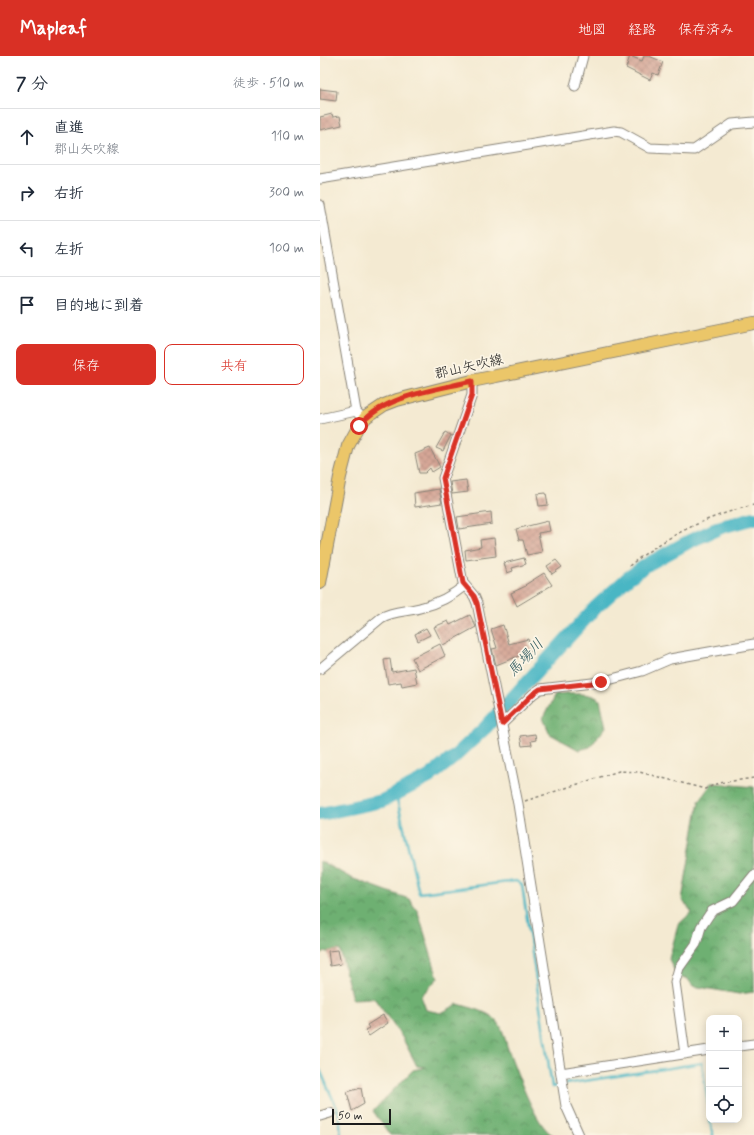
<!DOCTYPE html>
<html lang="ja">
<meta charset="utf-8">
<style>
body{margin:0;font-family:Mynerve,"Klee One",sans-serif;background:#f6f6f7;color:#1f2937}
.controls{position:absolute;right:12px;bottom:12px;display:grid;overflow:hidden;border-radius:8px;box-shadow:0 2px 10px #0003}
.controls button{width:36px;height:36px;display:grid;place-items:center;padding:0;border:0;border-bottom:1px solid #e0e1e3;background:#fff;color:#1f2937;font:20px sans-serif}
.scale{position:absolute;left:12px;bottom:10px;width:59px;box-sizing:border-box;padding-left:4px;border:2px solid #1c1c1c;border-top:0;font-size:11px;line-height:14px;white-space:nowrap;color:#1c1c1c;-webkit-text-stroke:3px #fcf5e5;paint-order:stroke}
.stop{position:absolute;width:12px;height:12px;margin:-9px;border:3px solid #d93025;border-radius:50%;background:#fff}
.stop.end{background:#d93025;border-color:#fff;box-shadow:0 1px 4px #0008}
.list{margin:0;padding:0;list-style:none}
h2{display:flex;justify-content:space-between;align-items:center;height:52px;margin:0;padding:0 16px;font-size:17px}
h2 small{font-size:13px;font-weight:400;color:#747a83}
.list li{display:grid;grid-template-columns:26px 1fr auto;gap:12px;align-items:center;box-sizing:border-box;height:56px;padding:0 16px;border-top:1px solid #e0e1e3}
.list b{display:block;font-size:15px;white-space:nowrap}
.list p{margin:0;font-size:13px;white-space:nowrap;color:#747a83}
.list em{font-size:13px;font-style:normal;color:#747a83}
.actions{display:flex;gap:8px;padding:12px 16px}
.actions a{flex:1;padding:9px 0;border:1px solid #d93025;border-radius:8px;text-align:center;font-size:14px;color:#d93025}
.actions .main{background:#d93025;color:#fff}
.icon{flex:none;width:22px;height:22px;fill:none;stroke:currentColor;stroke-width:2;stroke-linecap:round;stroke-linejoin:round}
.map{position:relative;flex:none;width:434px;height:1079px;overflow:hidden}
header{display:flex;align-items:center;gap:24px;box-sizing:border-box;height:56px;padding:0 20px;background:#d93025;color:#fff}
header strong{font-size:19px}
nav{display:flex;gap:22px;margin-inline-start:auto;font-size:14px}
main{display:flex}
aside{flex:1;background:#fff}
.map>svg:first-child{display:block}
.forest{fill:url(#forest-crowns);stroke:#456647}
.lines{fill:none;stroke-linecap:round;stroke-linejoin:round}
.stream{stroke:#49b6c4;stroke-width:2.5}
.river{stroke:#49b6c4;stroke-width:14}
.building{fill:url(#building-cross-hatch)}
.minor-casing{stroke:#888377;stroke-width:11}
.major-casing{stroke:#888377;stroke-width:14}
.path{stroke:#888377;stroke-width:1.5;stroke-dasharray:3 3;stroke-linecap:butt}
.minor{stroke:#fff;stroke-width:9}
.major{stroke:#ebc669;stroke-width:12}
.route{stroke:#d93025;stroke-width:5}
.labels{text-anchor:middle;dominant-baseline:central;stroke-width:3.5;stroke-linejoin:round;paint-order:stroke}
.street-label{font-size:14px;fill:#1c1c1c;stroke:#fcf5e5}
.water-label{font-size:15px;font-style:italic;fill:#2e5a5f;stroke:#fcf5e5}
</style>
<header>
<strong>Mapleaf</strong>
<nav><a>地図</a><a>経路</a><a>保存済み</a></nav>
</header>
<main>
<aside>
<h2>7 分<small>徒歩 · 510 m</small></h2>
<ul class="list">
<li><svg class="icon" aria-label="ahead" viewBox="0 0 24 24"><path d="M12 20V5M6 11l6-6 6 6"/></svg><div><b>直進</b><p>郡山矢吹線</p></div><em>110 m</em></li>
<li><svg class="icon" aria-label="right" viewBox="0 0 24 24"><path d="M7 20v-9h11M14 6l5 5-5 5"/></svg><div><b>右折</b></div><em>300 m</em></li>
<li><svg class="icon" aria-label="left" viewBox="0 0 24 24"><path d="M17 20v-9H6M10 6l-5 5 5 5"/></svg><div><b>左折</b></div><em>100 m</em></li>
<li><svg class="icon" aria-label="arrive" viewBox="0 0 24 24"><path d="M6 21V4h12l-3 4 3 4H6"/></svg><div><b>目的地に到着</b></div></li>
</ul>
<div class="actions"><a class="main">保存</a><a>共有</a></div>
</aside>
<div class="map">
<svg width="434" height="1079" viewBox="0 0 434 1079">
<defs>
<pattern id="forest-crowns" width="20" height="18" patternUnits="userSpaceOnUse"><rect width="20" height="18" fill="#6eb072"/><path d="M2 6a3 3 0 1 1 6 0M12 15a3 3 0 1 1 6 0" fill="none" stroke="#5a8e5d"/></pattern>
<pattern id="building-cross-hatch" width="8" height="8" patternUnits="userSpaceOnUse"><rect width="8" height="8" fill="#d5a696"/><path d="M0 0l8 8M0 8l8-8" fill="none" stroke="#b68e81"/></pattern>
</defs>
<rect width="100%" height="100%" fill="#fcf5e5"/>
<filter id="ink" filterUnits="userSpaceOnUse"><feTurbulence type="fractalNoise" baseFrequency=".025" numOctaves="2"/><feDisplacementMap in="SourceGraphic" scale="8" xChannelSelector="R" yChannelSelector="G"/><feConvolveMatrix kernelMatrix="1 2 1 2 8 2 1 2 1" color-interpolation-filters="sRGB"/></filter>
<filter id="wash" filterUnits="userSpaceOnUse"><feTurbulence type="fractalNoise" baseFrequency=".012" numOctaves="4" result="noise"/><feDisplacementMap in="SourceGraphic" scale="16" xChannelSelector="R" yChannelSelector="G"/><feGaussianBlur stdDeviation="0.9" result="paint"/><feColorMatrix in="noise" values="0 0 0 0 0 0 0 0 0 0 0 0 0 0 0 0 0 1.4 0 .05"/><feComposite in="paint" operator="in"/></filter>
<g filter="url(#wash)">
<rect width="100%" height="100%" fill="#f4ead2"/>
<path class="forest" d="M247,638C258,638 272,637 280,644L286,671L270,691L259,694L230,678L223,662L235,639Z
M392,727L434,731V936L419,938L373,930L367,922H358L349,903L358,869L372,856L362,844L379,745Z
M0,805L31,822L89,843L98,856L118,922L101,940L106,954L121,957L138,948C151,952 168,955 177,965C182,970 185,983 187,990C194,1009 216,1072 233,1079H70L53,1055L93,1014L106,1011L97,1010L82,981L54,942L32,943L20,894L0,897Z"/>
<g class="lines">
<path class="stream" d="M76,739L99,837L196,825L202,829L232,1031L240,1029
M0,1014L19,1057L21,1079
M245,1028L382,1007L389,1055
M390,1064L393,1079"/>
<path class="river" d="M0,758L62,745L109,721L133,702L165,672L275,552L308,522L328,508L370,485L401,471L434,462"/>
</g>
<g id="blocks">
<path class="building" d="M310,0L322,5L324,0H329L343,6L338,19L333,17L330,24L306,12Z
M0,33L17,35L16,45L0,43Z
M12,58L13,61L20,60L22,69L0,74V61Z
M125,376L131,379L123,395L116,392Z
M110,392L120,411L112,416L110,412L105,417H99L95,398Z
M146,424L148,436L132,438L130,426Z
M119,433L122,447L95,451L94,437Z
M226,437L228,449L219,450L217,438Z
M171,456L172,468L139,473L137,461Z
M228,465L230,475L218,477L222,496L207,499L203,484H199L196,473Z
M174,482L176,500L146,504L145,494L161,491L160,484Z
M204,502L206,508L192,512L193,515L187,517L184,507Z
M236,504L242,511L232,518L227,510Z
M224,517L232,529L197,550L191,537L206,530L205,529Z
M150,559L156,571L123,589L114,571L128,565L130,569Z
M183,569L189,588L208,583L211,595L176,609L172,593L177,592L171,573Z
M106,572L110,579L98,585L95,578Z
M120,588L125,600L98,614L92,602Z
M70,603L72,616L94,612L97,627L82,630L81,626L68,628L64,604Z
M215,678L216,684L211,685L212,689L202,690L200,680Z
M18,894L21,908L10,910L8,895Z
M63,959L68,967L49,980L45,974L49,972L47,969Z
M41,1032L44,1048L32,1055L27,1036Z"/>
</g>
</g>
<g filter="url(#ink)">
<use href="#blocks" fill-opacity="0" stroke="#888377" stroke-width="1"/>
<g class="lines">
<defs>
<path id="minor" d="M255,30L263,0
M0,123L294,75L301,76L330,92L374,94L412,68L434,66
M0,149L36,355L44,364
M152,325V339L123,422L143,527L154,540L157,547L198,748L246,1050L259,1079
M0,363L36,355
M0,613L61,562C74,554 89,556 103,551C118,547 132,540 144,530
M182,668L213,638L220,633L281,626L322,615L350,603L434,588
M419,990L434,988
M365,998L355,926L359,912L376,888L381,871L389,859L392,855L413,845L434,819
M241,1017L389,994
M0,1060L10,1057"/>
<path id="major" d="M0,527L20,421L28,390L39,370L46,361L64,349L77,344L152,325L434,267"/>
</defs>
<use href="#minor" class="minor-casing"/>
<use href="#major" class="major-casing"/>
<path class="path" d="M309,510C346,480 387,460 434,449
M205,745L299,715L319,716L385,733L399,727L434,722"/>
<use href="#minor" class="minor"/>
<use href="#major" class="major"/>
</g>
</g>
<g class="lines" filter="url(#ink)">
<path class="route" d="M39,370C64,339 116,334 152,325V339L123,422L143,527L154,540L157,547L182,668L213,638L220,633L281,626"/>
</g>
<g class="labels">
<g class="street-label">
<text transform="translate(149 311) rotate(-13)">郡山矢吹線</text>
</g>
<g class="water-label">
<text transform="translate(206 602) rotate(-47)">馬場川</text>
</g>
</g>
</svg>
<div class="controls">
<button>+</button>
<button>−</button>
<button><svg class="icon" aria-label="locate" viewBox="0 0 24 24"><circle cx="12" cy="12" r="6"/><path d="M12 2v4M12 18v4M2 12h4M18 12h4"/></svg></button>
</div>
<div class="scale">50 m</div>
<div class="stop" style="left:39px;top:370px"></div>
<div class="stop end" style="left:281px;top:626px"></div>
</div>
</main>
